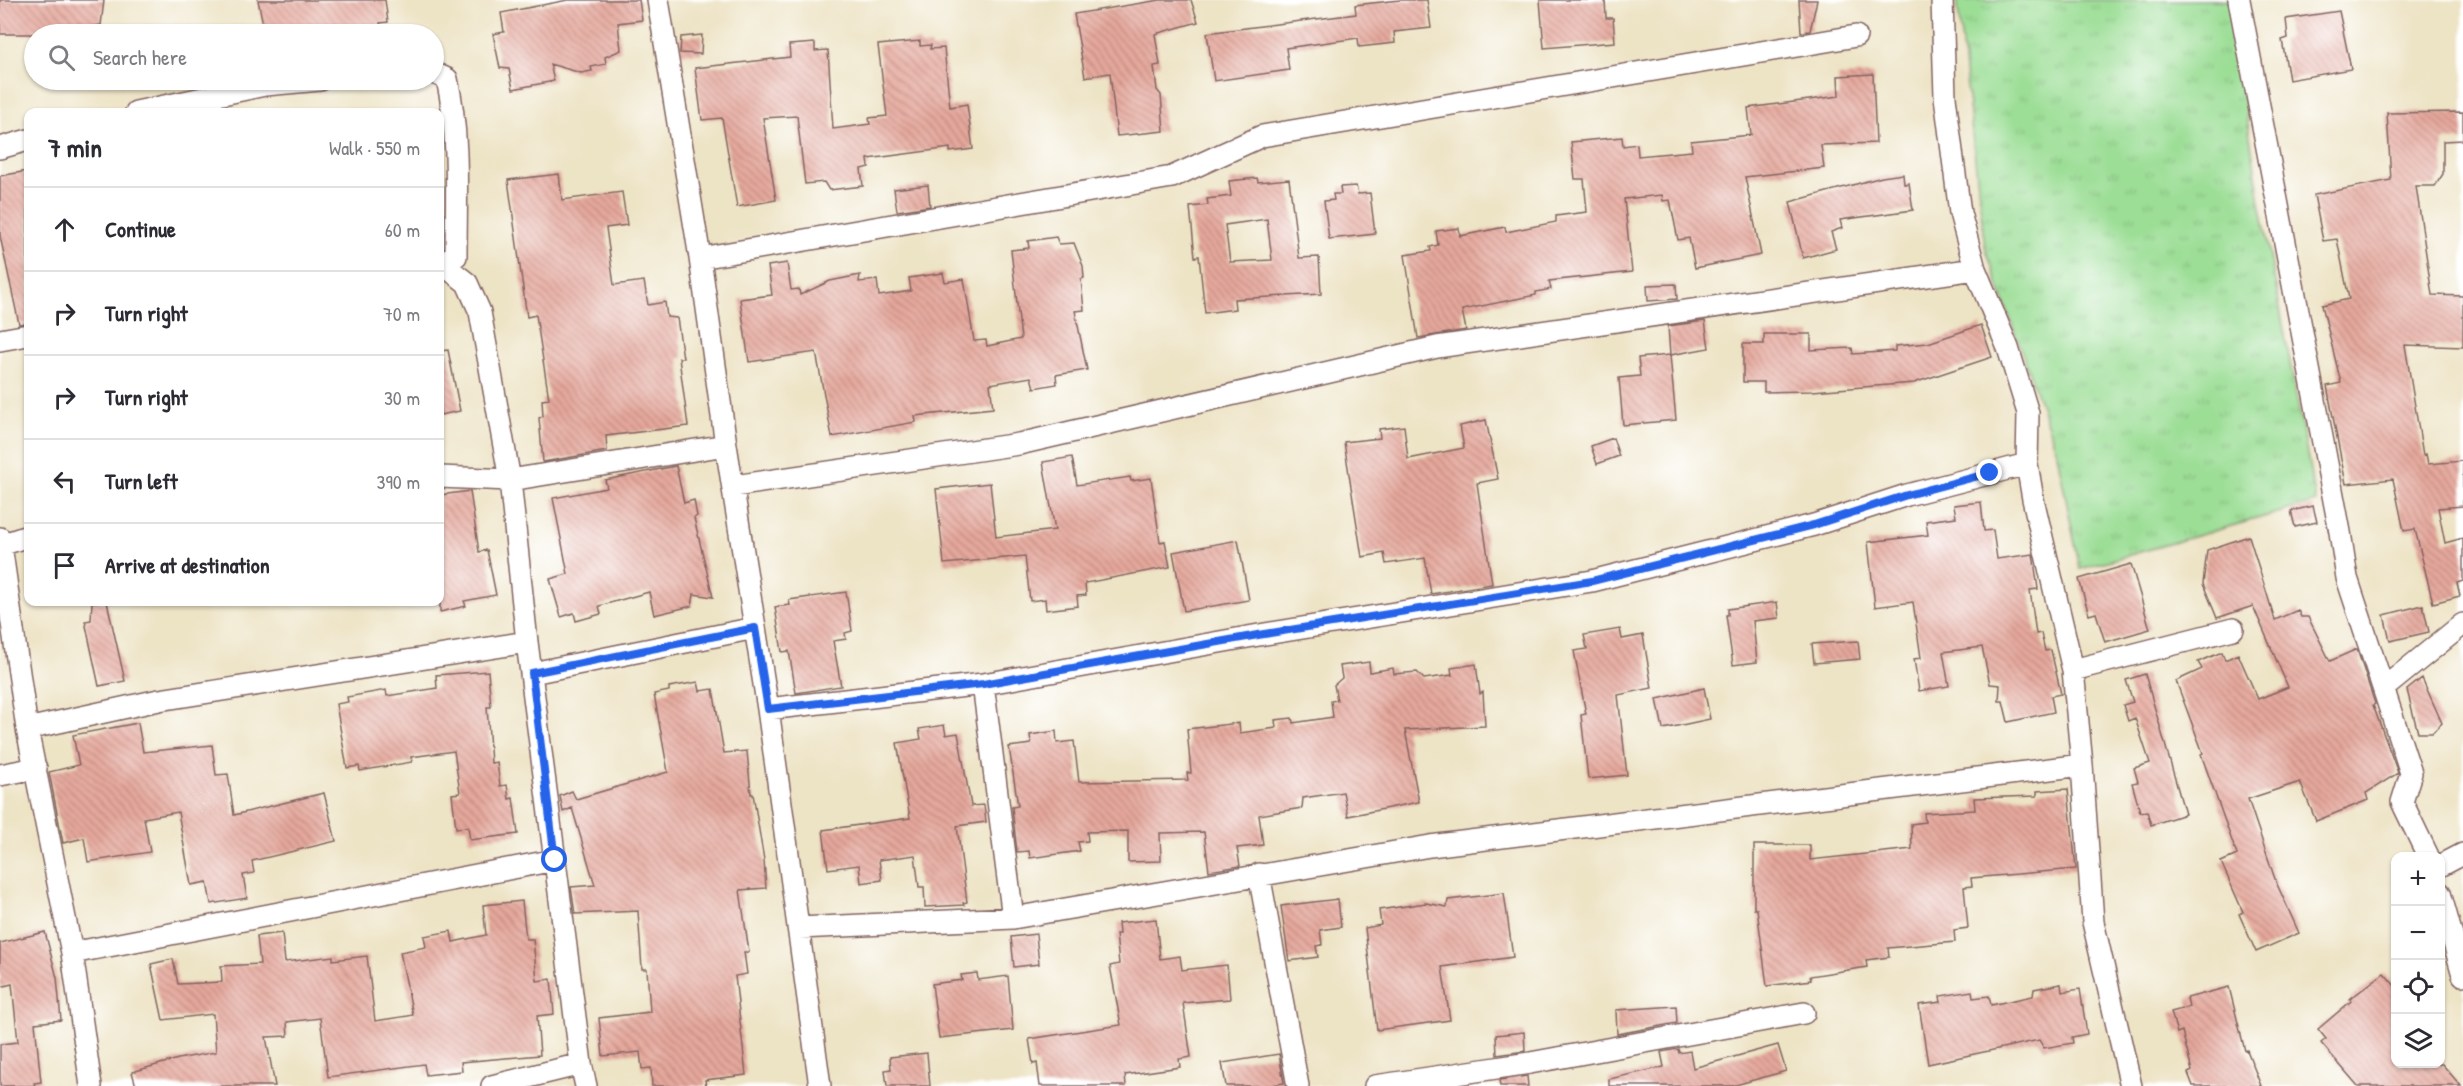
<!DOCTYPE html>
<meta charset="utf-8">
<style>
body{margin:0;font-family:"Patrick Hand",sans-serif;background:#f2f2f3;color:#2b2b33}
.controls{position:absolute;right:18px;bottom:18px;display:grid;overflow:hidden;border-radius:12px;box-shadow:0 2px 4px #0004}
.controls button{width:54px;height:54px;display:grid;place-items:center;padding:0;border:0;border-bottom:2px solid #e1e1e2;background:#fff;color:#2b2b33;font:30px sans-serif}
.stop{position:absolute;width:18px;height:18px;margin:-14px;border:4px solid #2563eb;border-radius:50%;background:#fff}
.stop.end{background:#2563eb;border-color:#fff;box-shadow:0 2px 6px #0008}
.list{margin:0;padding:0;list-style:none}
h2{display:flex;justify-content:space-between;align-items:center;height:78px;margin:0;padding:0 24px;font-size:26px}
h2 small{font-size:20px;font-weight:400;color:#7c7c81}
.list li{display:grid;grid-template-columns:39px 1fr auto;gap:18px;align-items:center;box-sizing:border-box;height:84px;padding:0 24px;border-top:2px solid #e1e1e2}
.list b{display:block;font-size:22px;white-space:nowrap}
.list em{font-size:20px;font-style:normal;color:#7c7c81}
.icon{flex:none;width:33px;height:33px;fill:none;stroke:currentColor;stroke-width:2;stroke-linecap:round;stroke-linejoin:round}
.map{position:relative;flex:none;width:2463px;height:1086px;overflow:hidden}
.search{position:absolute;background:#fff;box-shadow:0 2px 4px #0004;left:24px;top:24px;width:420px;height:66px;display:flex;align-items:center;gap:15px;box-sizing:border-box;padding:0 21px;border-radius:33px;color:#7c7c81;font-size:22px}
.panel{position:absolute;background:#fff;box-shadow:0 2px 4px #0004;left:24px;top:108px;width:420px;height:498px;border-radius:12px}
.map>svg:first-child{display:block}
.grass{fill:url(#grass-tufts);stroke:#737e60;stroke-width:1.5}
.building{fill:url(#building-back-hatch);fill-rule:evenodd}
.lines{fill:none;stroke-linecap:round;stroke-linejoin:round}
.street-casing{stroke:#836461;stroke-width:24}
.street{stroke:#fff;stroke-width:21}
.route{stroke:#2563eb;stroke-width:8}
</style>
<div class="map">
<svg width="2463" height="1086" viewBox="0 0 2463 1086">
<defs>
<pattern id="grass-tufts" width="24" height="20" patternUnits="userSpaceOnUse" patternTransform="scale(1.5)"><rect width="24" height="20" fill="#9cde96"/><path d="M3 7l-1-3M5 7V3M7 7l1-3M15 17l-1-3M17 17v-4M19 17l1-3" fill="none" stroke="#88be81"/></pattern>
<pattern id="building-back-hatch" width="6" height="6" patternUnits="userSpaceOnUse" patternTransform="scale(1.5)"><rect width="6" height="6" fill="#e6a89c"/><path d="M-1 5l2 2M0 0l6 6M5-1l2 2" fill="none" stroke="#bc887f"/></pattern>
</defs>
<rect width="100%" height="100%" fill="#fff"/>
<filter id="ink" filterUnits="userSpaceOnUse"><feTurbulence type="fractalNoise" baseFrequency=".0167" numOctaves="2"/><feDisplacementMap in="SourceGraphic" scale="12" xChannelSelector="R" yChannelSelector="G"/><feConvolveMatrix kernelMatrix="1 2 1 2 8 2 1 2 1" color-interpolation-filters="sRGB"/></filter>
<filter id="wash" filterUnits="userSpaceOnUse"><feTurbulence type="fractalNoise" baseFrequency=".008" numOctaves="4" result="noise"/><feDisplacementMap in="SourceGraphic" scale="24" xChannelSelector="R" yChannelSelector="G"/><feGaussianBlur stdDeviation="1.35" result="paint"/><feColorMatrix in="noise" values="0 0 0 0 0 0 0 0 0 0 0 0 0 0 0 0 0 1.4 0 .05"/><feComposite in="paint" operator="in"/></filter>
<g filter="url(#wash)">
<rect width="100%" height="100%" fill="#ede3c5"/>
<path class="grass" d="M1957,0H2229L2260,202L2316,502L2080,569L2056,449L1985,247Z"/>
<g id="blocks">
<path class="building" d="M0,0H104L101,25L52,34H0Z
M258,0H385L388,22L380,23L382,34H340L339,28L304,34H265Z
M568,0H639L642,20L618,23L621,50L605,57L606,64L591,67L592,71L581,73L550,64L554,81L513,89L509,69L500,68L493,34L504,32L501,13Z
M1160,0H1191L1198,22L1155,34L1160,65L1154,66L1157,90L1161,95L1164,131L1117,136L1110,73L1085,77L1074,14Z
M1400,0H1427L1431,28L1394,32L1395,43L1359,47L1358,38L1286,48L1289,70L1214,81L1207,33L1356,14L1355,5Z
M1540,0H1605L1606,18H1613L1615,42L1544,48Z
M1799,0H1817L1810,31L1801,32Z
M2339,11L2351,69L2289,80L2282,40L2288,38L2286,19Z
M702,35L701,54L680,53L681,37Z
M920,41V46L931,45L930,49L944,48L950,107L967,104L973,149L950,152V148L868,159L869,167L861,169L863,186L829,190L824,182L805,184L797,116L763,118L776,200L737,207L722,118L702,120L695,68L790,57L789,45L815,43V51L828,50L833,129L870,124L869,118L887,116L878,45Z
M1873,74L1876,143L1821,145L1824,168L1745,177L1761,255L1695,268L1689,238L1678,240L1670,200L1663,201L1662,195L1624,199L1632,272L1549,281L1551,289L1536,292V295L1462,310L1466,330L1418,338L1405,255L1431,251L1430,247L1438,245L1436,231L1459,228L1460,236L1505,227L1506,232L1556,222V216L1587,212L1584,179H1575L1571,142L1622,137L1623,146L1637,144L1638,156L1692,151L1691,141L1751,135L1748,108L1839,96L1838,76Z
M2463,112V140L2443,141V174L2435,186H2416L2432,295L2463,296V347L2405,345L2423,455L2426,454L2428,464L2463,461V506L2438,508L2445,543L2463,538V581L2457,583L2460,596L2433,603L2415,529L2404,531L2393,479L2346,484L2327,386L2341,383L2322,305L2349,299L2337,239L2323,241L2314,195L2391,180L2387,113Z
M28,171V323L19,324L0,236V176Z
M559,174L562,200L622,192L627,225L606,228L614,285L644,281L648,305L665,302L667,317L677,318L683,358H679L688,426L606,436L607,451L543,462L539,418L543,416L542,400L549,399L536,315L527,317L508,180Z
M1903,174L1904,184L1909,183L1913,210L1840,220L1842,228L1831,232L1836,249L1803,258L1790,202L1882,177Z
M1257,178L1258,182L1289,179L1299,258L1319,257L1321,294L1234,299L1235,309L1205,313L1199,256L1195,257L1190,207L1208,205L1207,199L1231,196L1229,181ZM1267,219L1272,260L1230,262L1225,225Z
M928,185L930,206L897,211L894,189Z
M1356,186L1358,194L1370,193L1375,234L1329,239L1324,201L1334,200L1333,194H1341L1340,187Z
M1056,237L1059,244L1074,243L1083,266L1084,278L1081,279L1084,310L1075,311L1087,370L1056,375L1057,384L1034,388L1031,377L990,384L993,408L915,416L916,422L832,437L816,352L749,362L740,299L772,295L768,266L787,263L791,290L799,289L800,295L830,281L860,275L859,282L877,280L879,296L911,291L909,278L943,273L945,282L964,279L974,341L986,340L987,346L1021,339L1011,250L1029,248L1028,241Z
M1676,284L1677,299L1648,301L1647,285Z
M1705,321L1709,348L1670,355L1668,326Z
M1981,325L1992,357L1914,383L1812,391L1764,392V382H1743V344H1764V334H1811V350L1852,348L1853,354L1895,351V346L1928,343Z
M448,350L460,411L440,415V351Z
M1670,355L1676,420L1623,425L1619,378L1640,376L1638,358Z
M1486,420L1498,479L1477,483L1492,584L1431,594L1425,558L1386,564L1384,553L1362,557L1344,442L1380,438L1379,429L1404,426L1408,459L1464,448L1460,426Z
M1613,438L1619,456L1597,464L1591,446Z
M1072,457L1077,485L1130,477L1131,481L1151,478L1160,542L1165,541L1170,567L1085,583L1086,595L1077,596L1078,606L1046,610L1045,599L1030,601L1025,556L944,564L936,489L990,483L996,537L1055,530L1043,462Z
M676,466L684,503L694,500L697,516L694,518L713,597L694,594L692,606L654,615L649,592L599,606L601,614L576,621L574,613L561,617L550,579L568,574L553,498L607,488L605,480Z
M470,491L479,552L487,550L496,595L464,601L466,606L440,612V495Z
M1981,502L1984,531L1993,530L1997,559L2033,554L2038,589L2030,590L2036,634L2041,633L2045,651L2051,650L2061,694L2051,696L2054,712L2008,722L2003,701H1999L2000,685L1990,684L1982,647L1943,652L1949,686L1919,691L1914,659L1921,658L1913,602L1875,607L1868,542L1928,535L1926,521L1956,517L1954,505Z
M2313,506L2317,522L2295,527L2291,511Z
M2249,536L2275,620L2298,610L2301,617H2308L2330,661L2357,649L2375,704L2373,705L2398,773L2366,793L2368,800L2316,821L2300,782L2248,799L2276,882L2299,933L2256,952L2239,914L2243,912L2221,862L2237,855L2201,754L2203,753L2176,681L2202,669L2198,662L2222,652L2225,660L2238,654L2258,699L2288,687L2253,606L2217,618L2203,584L2207,550Z
M1238,540L1249,600L1184,611L1173,552Z
M2131,564L2150,629L2105,642L2096,613L2089,615L2079,579Z
M846,592L852,631L845,633L846,639L833,641L841,686L796,693L789,651L782,652L775,607L790,605L789,600Z
M92,602H107L125,681L99,686L85,621L91,620Z
M1777,602L1779,618L1753,621L1757,662L1733,665L1726,615H1728V609Z
M2423,605L2429,632L2390,641L2384,615Z
M1620,629L1622,639L1643,635L1652,688L1618,695L1627,775L1588,779L1581,715L1586,714L1574,651L1587,649L1584,635Z
M1858,641L1860,659L1814,663L1812,644Z
M1369,662L1370,672L1393,668L1394,674L1417,672L1424,679L1452,675L1451,668L1476,664L1480,694L1483,692L1485,726L1405,730L1419,802L1348,816L1343,792L1303,798L1302,808L1259,815L1263,845L1237,848L1240,866L1209,871L1204,832L1160,833L1161,861L1128,862V831L1087,832L1088,841L1078,842L1080,851L1030,858L1029,851L1017,852L1012,807L1018,806L1009,747L1031,744L1030,735L1056,731L1057,743L1074,741L1079,782L1188,780L1187,773H1191L1187,729L1239,723L1240,733L1276,728L1275,720L1292,718L1293,723L1333,717L1331,701L1337,700L1334,685L1342,678L1340,666Z
M488,671L491,707H487L491,763L497,762L500,786L507,785L509,799L513,798L518,834L470,840L468,827L456,828L452,794L460,793L454,751L411,757L412,762L360,771L359,766L347,768L336,704L348,702L347,697L386,690L387,696L437,688L436,675Z
M2145,674L2185,814L2151,825L2147,811L2140,812L2132,783L2138,782L2134,768L2150,763L2135,718L2128,721L2123,705L2133,702L2126,680Z
M2422,678L2442,723L2432,733H2418L2407,690Z
M698,682L700,691L713,689L724,753L747,751L751,794H753L764,860L766,888L740,890L749,952H744L747,974L735,976L746,1075L705,1080L706,1086H652L651,1068L642,1069L640,1052L603,1056L599,1018L650,1012L647,969H642L638,911L575,914L571,887L595,885L572,808L563,812L560,796L572,791L576,799L668,772L654,694L669,691V687Z
M1704,688L1710,719L1663,729L1657,699Z
M138,723L143,752L212,745L216,775L228,774L234,815L324,793L336,841L252,861L254,873L243,875L247,898L211,904L207,882L191,885L178,812L144,818L150,852L88,862L84,838L63,843L49,772L79,765L73,735Z
M944,725L946,735L958,733L971,806L984,805L986,822L957,826L967,902L963,903L964,905L925,907L924,887H919L915,855L879,860L882,880L861,883L859,865L828,869L823,830L910,818L897,743L921,739L919,729Z
M2068,789L2076,869L1971,878L1972,886L1964,887L1968,928L1954,930L1955,942L1888,948L1889,957L1866,960L1867,967L1810,976L1811,980L1767,986L1757,909H1754V845H1810V860L1912,849L1911,824L1925,822L1924,813L1975,810L1974,798L2037,796V791Z
M1504,893L1513,957L1442,967L1450,1020L1377,1030L1365,928L1381,925L1379,910L1426,903L1447,907L1448,900Z
M1338,899L1341,927L1320,930L1322,945L1316,946L1318,957L1289,961L1281,906Z
M522,901L526,939H533L537,981L551,979L554,1014L537,1016L540,1055L461,1062L462,1071L426,1075L424,1064L328,1077L320,1018L287,1022L288,1036L266,1037L275,1086H136L132,1072L178,1059L216,1052L213,1014L163,1020L151,964L173,959L178,984L222,982L221,966L260,964L257,936L282,933L285,962L333,956V960L367,956L375,1021L408,1016L413,1015L400,952L426,947L424,936L451,931L453,942L486,935L483,905Z
M1156,919L1160,959L1180,956L1182,970L1227,965L1230,999L1183,1003L1191,1057L1179,1059L1180,1067L1125,1075L1126,1086H1040L1037,1063L1033,1064L1029,1039L1121,1025L1110,966L1119,964L1116,934H1119L1118,923Z
M45,932L57,978L61,1020L35,1023L41,1082L34,1083L35,1086H0V1044L18,1042L12,984L0,987V943Z
M1036,934L1039,964L1014,967L1011,937Z
M977,973L978,980L1008,976L1013,1030L939,1038L932,984L962,980L961,975Z
M2384,973L2396,987V1064H2442L2461,1086H2358L2321,1043L2326,1039L2318,1029L2351,1001L2350,999Z
M2061,984L2062,992L2080,989L2087,1034L2072,1037L2073,1043L2044,1048L2039,1040L1928,1064L1919,1005L1941,1002L1940,996L1972,991L1973,998L1989,996L1991,1005L2033,996L2034,989Z
M2229,987L2245,1051L2247,1050L2261,1086H2193L2188,1073L2192,1071L2182,1031L2177,1033L2171,1012L2189,1007L2187,998Z
M1676,1006L1677,1023L1617,1034L1616,1010Z
M1524,1032L1525,1051L1497,1055L1496,1035Z
M1778,1045L1786,1071L1732,1086H1609V1079L1664,1067L1661,1052L1678,1049L1679,1053L1690,1051L1693,1068Z
M927,1053L930,1086H887L885,1070L891,1069L890,1057Z
M1279,1054L1284,1083L1267,1086H1226L1222,1063Z
M1527,1076L1528,1086H1500L1499,1080Z"/>
</g>
</g>
<g filter="url(#ink)">
<use href="#blocks" fill-opacity="0" stroke="#836461" stroke-width="1.5"/>
<g class="lines">
<defs>
<path id="street" d="M658,0L700,258L726,445L768,709L820,1086
M1942,0L1945,97L1960,213L1975,269L2008,348L2028,413L2027,464
M2239,0L2340,532L2347,578L2411,773L2402,802L2428,856
M434,73L447,79C460,136 456,198 456,256L440,262
M136,112L265,85L320,80
M0,148L28,140
M700,258L1172,177L1262,136L1856,36
M440,262L467,283L480,312L510,480L527,642L581,1064L586,1086
M0,340L28,335
M440,477L510,480L726,445
M734,486L1019,444L1437,347L1975,269
M0,538L27,729L72,953L91,1086
M1,545L28,536
M2073,670L2233,629
M532,673L755,628
M983,684L1013,918
M2384,688L2463,624
M768,709L983,684L1259,635L1592,581L1814,525L1907,495L2027,464L2033,499L2073,670L2082,765L2093,922L2131,1086
M27,729L159,700L527,642
M0,775L36,768
M2440,866L2463,854
M1259,874L1298,1086
M2440,893L2463,975
M799,928L1013,918L1430,846L2082,765
M72,953L555,860
M492,1086L581,1064
M1375,1086L1530,1063L1804,1013"/>
</defs>
<use href="#street" class="street-casing"/>
<use href="#street" class="street"/>
</g>
</g>
<g class="lines" filter="url(#ink)">
<path class="route" d="M555,860L532,673L755,628L768,709L983,684L1258,635L1592,581L1814,525L1907,495L1990,473"/>
</g>
</svg>
<div class="controls">
<button>+</button>
<button>−</button>
<button><svg class="icon" aria-label="locate" viewBox="0 0 24 24"><circle cx="12" cy="12" r="6"/><path d="M12 2v4M12 18v4M2 12h4M18 12h4"/></svg></button>
<button><svg class="icon" aria-label="layers" viewBox="0 0 24 24"><path d="M12 4l9 5-9 5-9-5zM3 14l9 5 9-5"/></svg></button>
</div>
<div class="stop" style="left:555px;top:860px"></div>
<div class="stop end" style="left:1990px;top:473px"></div>
<div class="search"><svg class="icon" aria-label="search" viewBox="0 0 24 24"><circle cx="10" cy="10" r="6"/><path d="M15 15l6 6"/></svg>Search here</div>
<section class="panel">
<h2>7 min<small>Walk · 550 m</small></h2>
<ul class="list">
<li><svg class="icon" aria-label="ahead" viewBox="0 0 24 24"><path d="M12 20V5M6 11l6-6 6 6"/></svg><div><b>Continue</b></div><em>60 m</em></li>
<li><svg class="icon" aria-label="right" viewBox="0 0 24 24"><path d="M7 20v-9h11M14 6l5 5-5 5"/></svg><div><b>Turn right</b></div><em>70 m</em></li>
<li><svg class="icon" aria-label="right" viewBox="0 0 24 24"><path d="M7 20v-9h11M14 6l5 5-5 5"/></svg><div><b>Turn right</b></div><em>30 m</em></li>
<li><svg class="icon" aria-label="left" viewBox="0 0 24 24"><path d="M17 20v-9H6M10 6l-5 5 5 5"/></svg><div><b>Turn left</b></div><em>390 m</em></li>
<li><svg class="icon" aria-label="arrive" viewBox="0 0 24 24"><path d="M6 21V4h12l-3 4 3 4H6"/></svg><div><b>Arrive at destination</b></div></li>
</ul>
</section>
</div>
